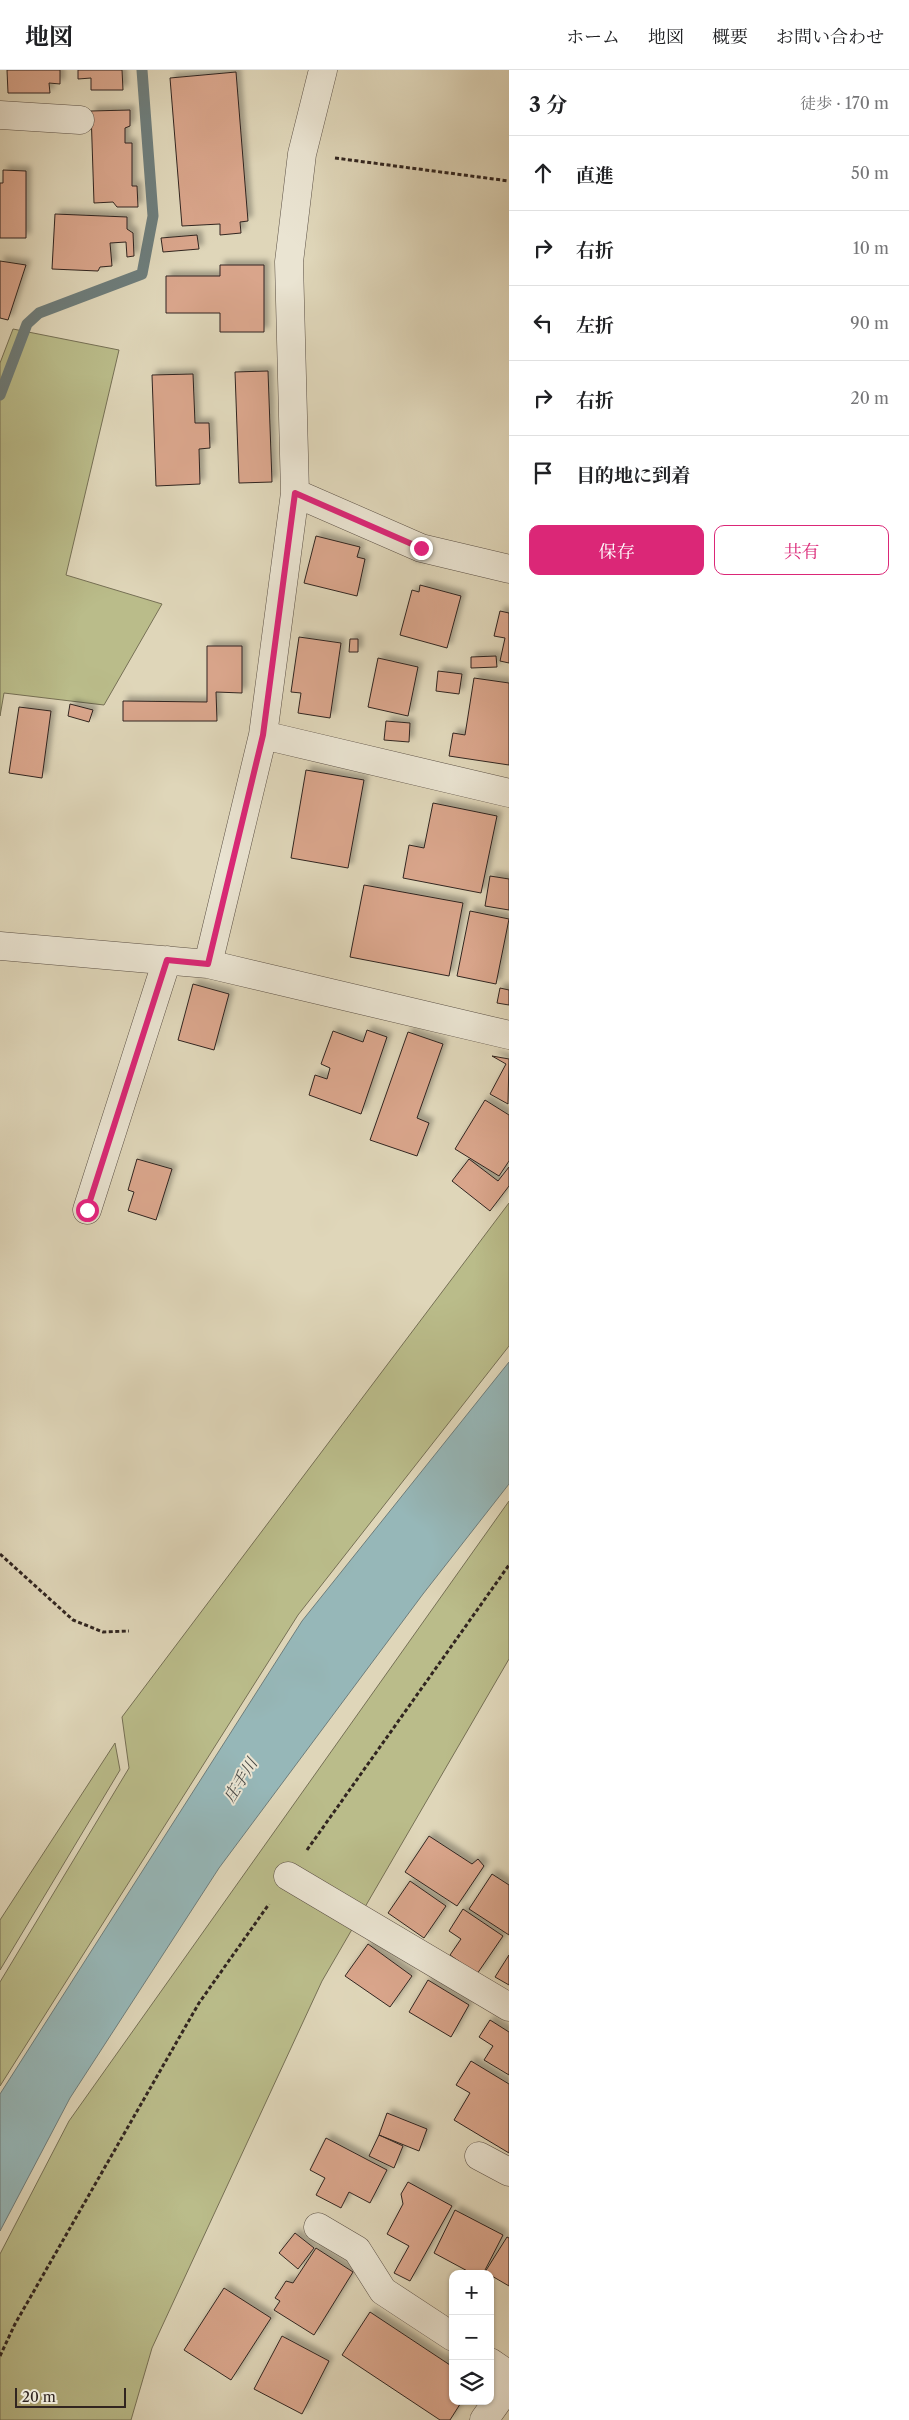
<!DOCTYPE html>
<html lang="ja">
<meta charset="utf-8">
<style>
body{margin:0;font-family:"Libre Caslon Text","Noto Serif JP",serif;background:#f2f2f2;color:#202124}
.controls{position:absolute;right:15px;bottom:15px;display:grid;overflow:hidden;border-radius:10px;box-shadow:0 1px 4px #0004}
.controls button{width:45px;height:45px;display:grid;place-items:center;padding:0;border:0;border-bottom:1px solid #e0e0e0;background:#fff;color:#202124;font:25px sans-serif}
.scale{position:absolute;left:15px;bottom:12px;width:111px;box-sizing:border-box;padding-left:5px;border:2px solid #312520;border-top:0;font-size:14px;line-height:18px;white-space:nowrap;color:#312520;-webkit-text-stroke:4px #eae4d2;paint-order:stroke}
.stop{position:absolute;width:15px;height:15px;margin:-11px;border:4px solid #db2777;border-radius:50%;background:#fff}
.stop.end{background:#db2777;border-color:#fff;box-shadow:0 1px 5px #0008}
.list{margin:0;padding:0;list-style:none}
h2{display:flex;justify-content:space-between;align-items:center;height:65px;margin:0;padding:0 20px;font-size:21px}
h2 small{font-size:16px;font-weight:400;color:#757577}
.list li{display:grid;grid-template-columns:32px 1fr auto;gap:15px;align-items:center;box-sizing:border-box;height:75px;padding:0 20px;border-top:1px solid #e0e0e0}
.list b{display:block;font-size:19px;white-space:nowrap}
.list em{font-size:16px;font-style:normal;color:#757577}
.actions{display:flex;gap:10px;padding:15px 20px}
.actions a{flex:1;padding:11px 0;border:1px solid #db2777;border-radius:10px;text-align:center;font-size:18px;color:#db2777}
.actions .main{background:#db2777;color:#fff}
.icon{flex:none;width:28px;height:28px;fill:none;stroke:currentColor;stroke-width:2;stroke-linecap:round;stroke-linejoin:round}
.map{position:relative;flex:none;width:509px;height:2350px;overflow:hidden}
header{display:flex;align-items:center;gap:30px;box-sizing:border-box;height:70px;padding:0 25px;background:#fff;border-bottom:1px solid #e0e0e0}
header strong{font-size:24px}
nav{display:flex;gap:28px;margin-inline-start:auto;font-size:18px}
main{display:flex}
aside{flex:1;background:#fff}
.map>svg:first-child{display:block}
.green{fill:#babc8a;stroke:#767055}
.water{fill:#96b7b8;stroke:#6e7d7b}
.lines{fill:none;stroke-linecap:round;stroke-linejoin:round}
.stream{stroke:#6e7d7b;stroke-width:11}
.building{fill:#d9a58b;stroke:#312520;filter:url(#shadow)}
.street-casing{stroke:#5c5146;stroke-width:29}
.path{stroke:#312520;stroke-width:3;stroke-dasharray:4 2.5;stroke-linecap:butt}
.street{stroke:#eae4d2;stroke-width:28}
.route{stroke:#db2777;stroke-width:6}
.labels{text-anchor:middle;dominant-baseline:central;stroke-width:4;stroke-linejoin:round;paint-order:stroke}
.water-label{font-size:16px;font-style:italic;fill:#4a4a46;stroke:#eae4d2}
</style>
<header>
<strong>地図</strong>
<nav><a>ホーム</a><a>地図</a><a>概要</a><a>お問い合わせ</a></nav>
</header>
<main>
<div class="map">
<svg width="509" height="2350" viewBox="0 0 509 2350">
<defs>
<filter id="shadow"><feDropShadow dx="4.5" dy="-4.5" stdDeviation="2.5" flood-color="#0004"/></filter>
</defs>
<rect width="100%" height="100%" fill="#dfd6b9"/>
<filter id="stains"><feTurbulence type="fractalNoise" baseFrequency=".004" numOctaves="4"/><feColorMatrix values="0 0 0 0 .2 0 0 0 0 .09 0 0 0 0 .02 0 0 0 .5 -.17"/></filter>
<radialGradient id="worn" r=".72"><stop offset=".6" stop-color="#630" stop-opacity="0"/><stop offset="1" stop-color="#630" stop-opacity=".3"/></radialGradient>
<path class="green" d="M13,259L119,280L66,505L162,534L104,635L4,623L0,646V293Z
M509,1133V1276L298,1545L0,2016V1912L129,1698L122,1647Z
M509,1431V1589L322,1911L152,2278L131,2350H0V2184L69,2051Z
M115,1673L120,1700L0,1900V1850Z"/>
<path class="water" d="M509,1292V1414L423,1524L219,1798L70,2028L0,2161V2024L302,1551Z"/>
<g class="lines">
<path class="stream" d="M0,325L27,254L39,243L142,204L153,146L142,0"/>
</g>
<path class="building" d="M7,0H60V14L49,13L50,23H8Z
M78,0H122L123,20H91V8L78,9Z
M236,2L248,151L240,152L241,163L220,165V154L182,156L170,8Z
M130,40V56L125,58V73H132V116H137L138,137H117L113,132L94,133L91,41Z
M3,100L26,101V168H0V113H3Z
M55,144L127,147V159L133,163L134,186L127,187L126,172L110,173L112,196L100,197L98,201L52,199Z
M197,165L199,179L163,182L161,168Z
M0,191L26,195L8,250L0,248Z
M220,195H264V262H220V243H166V206H220Z
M268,301L272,412L239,413L235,302Z
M193,304L195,353H209L210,378L199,379L200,414L156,416L152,305Z
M316,466L360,477L357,487L365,489L357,526L304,513Z
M420,515L461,526L447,578L400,565L412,520L419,522Z
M500,541L509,543V593L500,591L505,568L494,566Z
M299,567L341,573L330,648L298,643L301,623L291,622Z
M350,569H358V582H349Z
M207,576H242V623L216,622L217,651H123V631L207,632Z
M496,586L497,597L471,598V587Z
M378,588L418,597L408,646L368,637Z
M438,601L462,604L459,624L436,621Z
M474,608L509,613V695L449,686L453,663L465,665Z
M70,634L93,640L89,652L68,646Z
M19,637L51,641L42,708L9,703Z
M386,651L410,653L409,672L384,670Z
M306,700L364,710L348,798L291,788Z
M433,733L497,746L481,823L403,808L409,775L424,778Z
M490,806L509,809V840L485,836Z
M364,815L463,833L449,906L350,887Z
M470,841L509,849L496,914L457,906Z
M193,914L229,924L214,980L178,970Z
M500,918L509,920V935L497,933Z
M367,960L387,967L361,1044L309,1025L315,1005L327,1009L330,998L321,994L333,961L363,972Z
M408,962L443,974L417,1048L429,1053L417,1086L370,1070Z
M492,986L509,989L508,1034L490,1024L506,994Z
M485,1030L509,1045V1091L499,1106L455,1079Z
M137,1089L172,1099L156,1150L128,1141L134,1122L128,1120Z
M469,1089L498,1111L509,1097V1116L490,1141L452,1111Z
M429,1766L472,1794L478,1789L484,1796L457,1836L405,1802Z
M492,1804L509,1815V1865L469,1839Z
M410,1811L446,1836L424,1868L388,1843Z
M463,1839L503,1866L477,1904L450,1885L461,1869L449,1861Z
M368,1874L412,1906L390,1937L345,1906Z
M509,1885V1915L495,1907Z
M428,1910L469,1935L451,1967L409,1942Z
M490,1950L509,1962V2005L484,1990L493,1976L479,1967Z
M471,1991L509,2014V2083L454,2050L470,2023L456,2015Z
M387,2043L427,2059L419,2081L379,2065Z
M379,2065L403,2076L394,2098L369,2086Z
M326,2068L387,2100L370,2133L349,2122L341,2138L316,2125L325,2108L310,2100Z
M408,2112L452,2136L410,2211L394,2203L409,2176L387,2164L403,2134L401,2124Z
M455,2140L503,2165L483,2204H473L434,2183Z
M295,2163L314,2178L298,2199L279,2183Z
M507,2167L509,2168V2216L485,2202Z
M316,2178L353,2202L314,2265L274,2240L280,2231L275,2228L286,2211L293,2213Z
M224,2218L271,2248L231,2310L184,2280Z
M370,2242L453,2297V2331H462L450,2350H440L342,2285Z
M282,2266L329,2291L302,2344L254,2319Z"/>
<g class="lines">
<defs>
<path id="street" d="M0,45L80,50
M295,423L421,478L509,499
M263,665L509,723
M0,876L208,894L509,965
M208,894L263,665L295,423L289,192L302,84L323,0
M87,1140L167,890
M288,1806L509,1937
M479,2086L509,2102
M318,2157L357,2180L383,2221L453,2267
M490,2292L509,2305
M484,2350L509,2315"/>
</defs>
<use href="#street" class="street-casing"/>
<path class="path" d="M335,88L509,111
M0,1484L73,1550L103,1562L129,1561
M307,1780L509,1495
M0,2286L15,2254L199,1933L269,1834"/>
<use href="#street" class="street"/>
</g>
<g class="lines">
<path class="route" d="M87,1140L167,890L208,894L263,665L295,423L421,478"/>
</g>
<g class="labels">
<g class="water-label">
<text transform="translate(240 1710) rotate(-58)">庄手川</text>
</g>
</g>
<rect width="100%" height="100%" filter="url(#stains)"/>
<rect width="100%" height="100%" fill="url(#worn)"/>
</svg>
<div class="controls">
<button>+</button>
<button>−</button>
<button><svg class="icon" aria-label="layers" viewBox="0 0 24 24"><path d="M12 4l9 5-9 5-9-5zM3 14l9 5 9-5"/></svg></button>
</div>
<div class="scale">20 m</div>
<div class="stop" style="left:87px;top:1140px"></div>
<div class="stop end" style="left:421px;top:478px"></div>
</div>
<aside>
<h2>3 分<small>徒歩 · 170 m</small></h2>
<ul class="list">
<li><svg class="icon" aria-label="ahead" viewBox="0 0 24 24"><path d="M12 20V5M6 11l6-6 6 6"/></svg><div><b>直進</b></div><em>50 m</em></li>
<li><svg class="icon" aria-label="right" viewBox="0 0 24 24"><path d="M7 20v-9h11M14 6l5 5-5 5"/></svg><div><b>右折</b></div><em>10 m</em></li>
<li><svg class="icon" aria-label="left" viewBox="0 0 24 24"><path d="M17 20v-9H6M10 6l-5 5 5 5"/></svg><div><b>左折</b></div><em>90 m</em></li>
<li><svg class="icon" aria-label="right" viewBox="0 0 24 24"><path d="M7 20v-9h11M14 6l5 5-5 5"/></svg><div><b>右折</b></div><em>20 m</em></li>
<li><svg class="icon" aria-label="arrive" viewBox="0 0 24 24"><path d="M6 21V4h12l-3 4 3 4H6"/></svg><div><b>目的地に到着</b></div></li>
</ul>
<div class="actions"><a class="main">保存</a><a>共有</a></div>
</aside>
</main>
